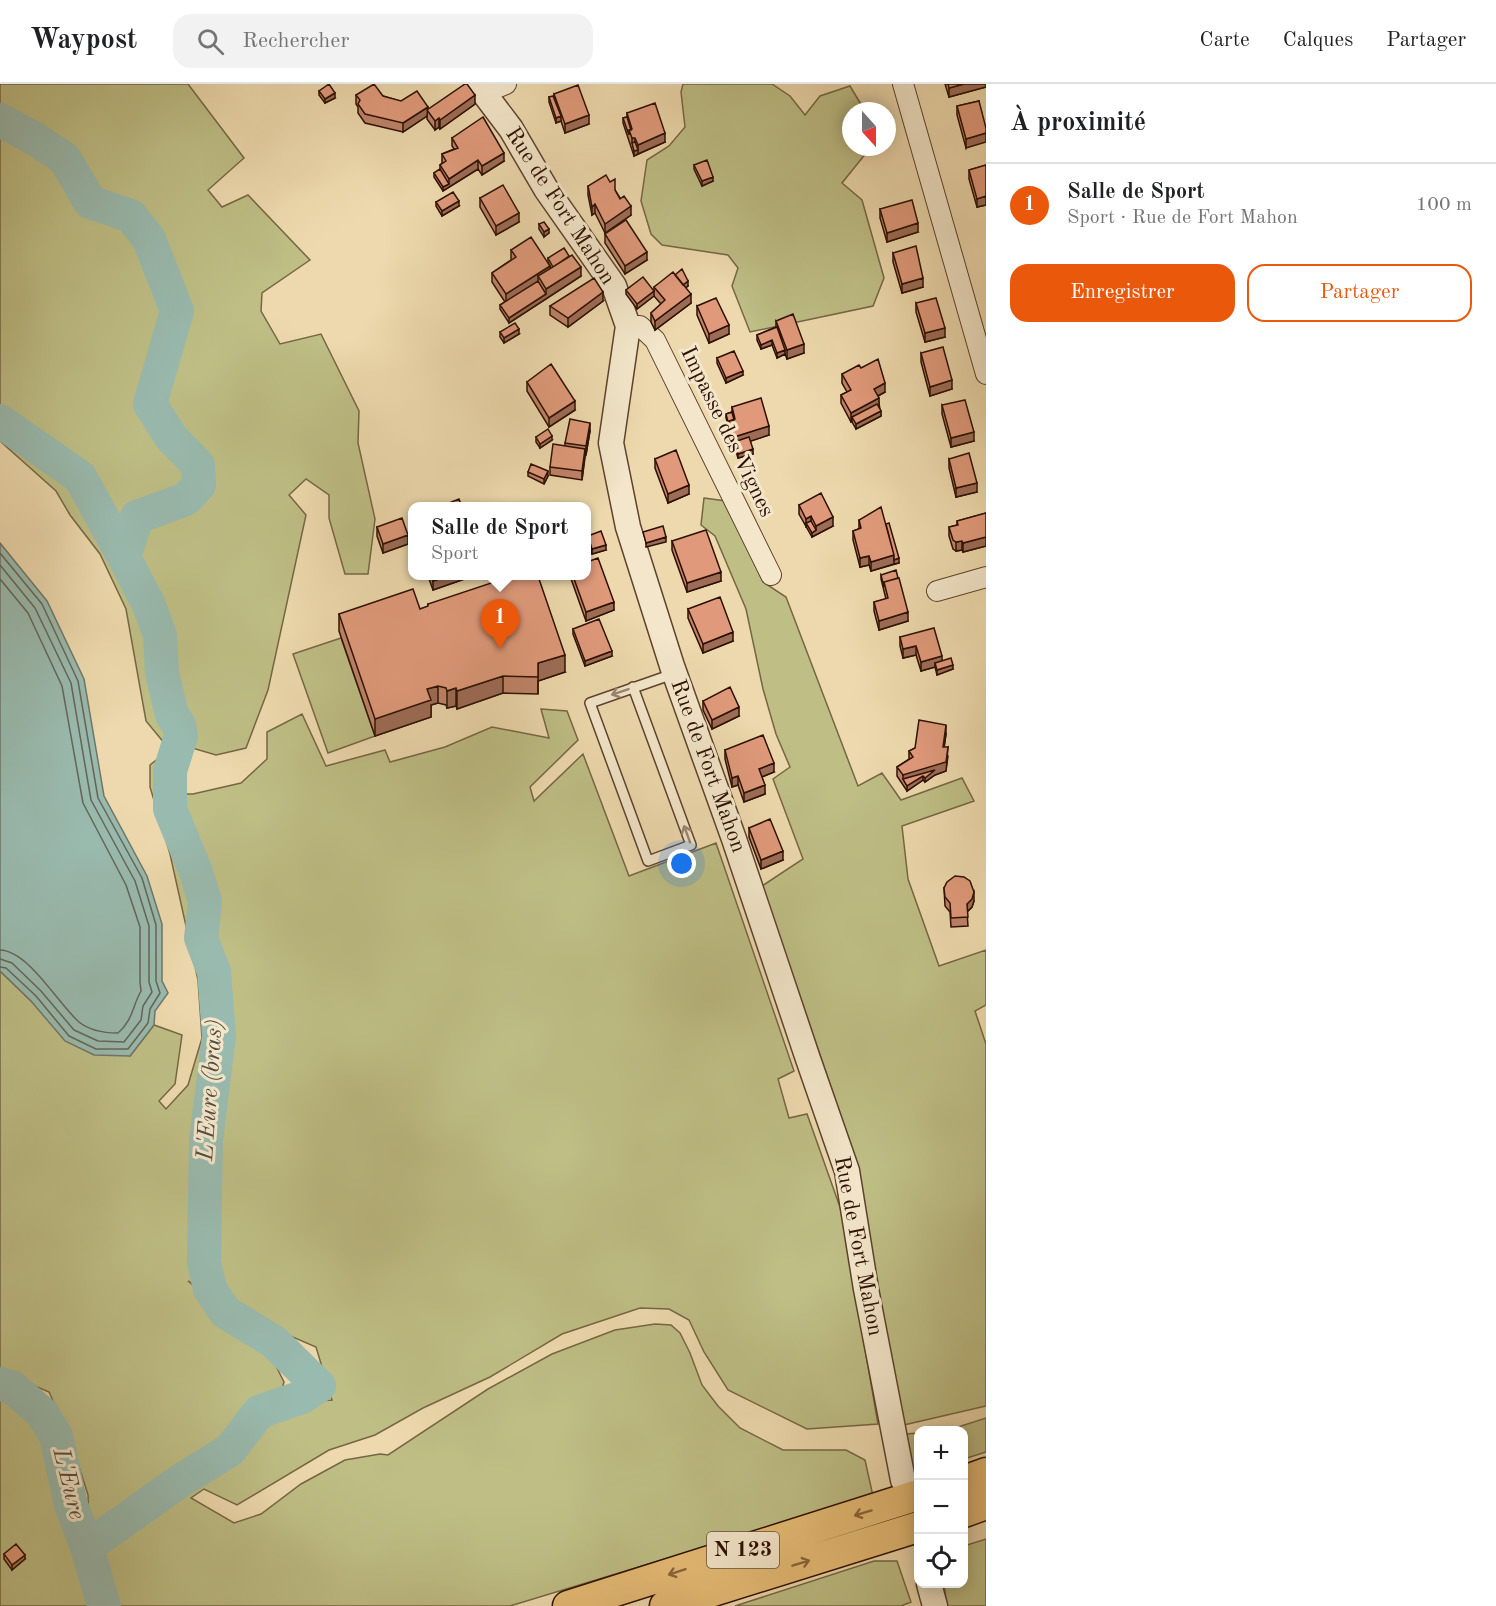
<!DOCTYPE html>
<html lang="fr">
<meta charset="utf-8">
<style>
body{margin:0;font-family:"Old Standard TT",serif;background:#f2f2f2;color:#202124}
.controls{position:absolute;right:18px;bottom:18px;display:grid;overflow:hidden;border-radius:12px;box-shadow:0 3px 15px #0003}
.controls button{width:54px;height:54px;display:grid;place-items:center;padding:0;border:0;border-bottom:2px solid #e0e0e0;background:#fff;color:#202124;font:30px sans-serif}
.compass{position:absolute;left:842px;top:18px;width:54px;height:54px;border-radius:50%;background:#fff;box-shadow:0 3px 15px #0003;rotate:159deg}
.you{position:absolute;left:682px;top:780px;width:21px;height:21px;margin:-15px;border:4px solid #fff;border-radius:50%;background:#1a73e8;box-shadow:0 0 0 9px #1a73e833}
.badge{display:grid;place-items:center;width:39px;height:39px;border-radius:50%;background:#ea580c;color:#fff;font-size:20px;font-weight:700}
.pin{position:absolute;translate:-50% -50px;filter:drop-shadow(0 2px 3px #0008)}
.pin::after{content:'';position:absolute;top:32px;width:21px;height:18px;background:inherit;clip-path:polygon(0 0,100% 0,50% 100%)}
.popup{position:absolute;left:408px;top:418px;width:183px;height:78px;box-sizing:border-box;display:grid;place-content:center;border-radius:12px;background:#fff;filter:drop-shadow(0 2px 4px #0005);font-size:20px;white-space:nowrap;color:#757577}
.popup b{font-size:22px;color:#202124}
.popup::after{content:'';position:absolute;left:50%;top:100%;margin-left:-12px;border:12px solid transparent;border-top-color:#fff}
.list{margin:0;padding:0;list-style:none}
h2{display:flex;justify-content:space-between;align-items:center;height:78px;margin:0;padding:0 24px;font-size:26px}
h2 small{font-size:20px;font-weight:400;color:#757577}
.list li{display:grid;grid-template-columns:39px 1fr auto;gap:18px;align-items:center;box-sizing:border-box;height:84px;padding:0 24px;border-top:2px solid #e0e0e0}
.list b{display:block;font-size:22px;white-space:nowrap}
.list p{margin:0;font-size:20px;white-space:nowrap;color:#757577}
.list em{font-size:20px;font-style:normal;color:#757577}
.actions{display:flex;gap:12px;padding:18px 24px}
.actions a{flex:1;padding:14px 0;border:2px solid #ea580c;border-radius:18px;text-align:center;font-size:21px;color:#ea580c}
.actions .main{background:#ea580c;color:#fff}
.icon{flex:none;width:33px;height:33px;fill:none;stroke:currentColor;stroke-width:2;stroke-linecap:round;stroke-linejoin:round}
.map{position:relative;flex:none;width:986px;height:1522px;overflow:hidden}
header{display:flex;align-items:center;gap:36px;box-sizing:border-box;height:84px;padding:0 30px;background:#fff;border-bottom:2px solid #e0e0e0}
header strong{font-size:28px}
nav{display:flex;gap:33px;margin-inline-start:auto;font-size:21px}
.search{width:420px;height:54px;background:#f2f2f2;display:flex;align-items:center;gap:15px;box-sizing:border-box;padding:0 21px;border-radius:18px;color:#757577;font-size:22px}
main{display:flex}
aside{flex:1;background:#fff}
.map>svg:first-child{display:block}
.green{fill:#bebe85;stroke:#766744;stroke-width:1.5;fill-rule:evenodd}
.water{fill:#99baae;stroke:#6e766a;stroke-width:1.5}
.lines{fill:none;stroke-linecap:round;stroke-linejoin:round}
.shore{stroke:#636558;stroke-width:1.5}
.river{stroke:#99baae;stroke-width:34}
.service-casing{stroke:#5d422e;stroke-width:12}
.minor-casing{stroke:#5d422e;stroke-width:22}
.tertiary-casing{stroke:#5d422e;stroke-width:27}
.primary-casing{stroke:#2d1003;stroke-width:33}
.service{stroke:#f3e6ca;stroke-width:9}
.minor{stroke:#f3e6ca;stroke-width:20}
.tertiary{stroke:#f3e6ca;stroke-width:24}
.primary{stroke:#e6bc76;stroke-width:30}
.wall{fill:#c1846a;stroke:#2d1003;stroke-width:1.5}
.shaded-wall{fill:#9d6c56;stroke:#2d1003;stroke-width:1.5}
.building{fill:#e09a7b;stroke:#2d1003;stroke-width:1.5}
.oneway{stroke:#9a8670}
.oneway2{stroke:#8a663c}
.labels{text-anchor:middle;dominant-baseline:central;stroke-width:6;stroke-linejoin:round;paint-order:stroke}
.shield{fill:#f3e6ca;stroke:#68503f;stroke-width:1.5}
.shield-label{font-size:21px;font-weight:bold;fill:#2d1003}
.street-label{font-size:22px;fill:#2d1003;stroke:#f3e6ca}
.water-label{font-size:24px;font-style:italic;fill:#534c3f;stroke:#f3e6ca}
</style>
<header>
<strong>Waypost</strong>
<div class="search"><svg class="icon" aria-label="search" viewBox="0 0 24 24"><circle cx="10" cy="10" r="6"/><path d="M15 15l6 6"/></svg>Rechercher</div>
<nav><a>Carte</a><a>Calques</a><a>Partager</a></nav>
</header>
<main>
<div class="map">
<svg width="986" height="1522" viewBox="0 0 986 1522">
<rect width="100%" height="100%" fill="#edd9ad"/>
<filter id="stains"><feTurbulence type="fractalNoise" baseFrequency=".00333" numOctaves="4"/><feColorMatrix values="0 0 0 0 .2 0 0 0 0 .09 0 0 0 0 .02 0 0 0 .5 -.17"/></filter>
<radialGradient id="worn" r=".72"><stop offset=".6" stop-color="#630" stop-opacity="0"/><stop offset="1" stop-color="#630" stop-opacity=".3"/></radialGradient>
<path class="green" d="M0,0H188L244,74L208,106L222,123L248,111L310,176L262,209L261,227L280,260L321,250L359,327L358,359L375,435L368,490H345L329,434V411L306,395L289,411L306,431L268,606L246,664L216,671L192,664L183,635L170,666L146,637L126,525L100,470L70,431L56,407L0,357Z
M683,0H772L790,12L805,31L820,12L850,2L865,27H851V63H871L842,99L862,116L884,194L873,222L750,248L732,202L738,184L728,171L662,161L651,150L641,117L647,76L669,62L685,43L681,8Z
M704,414L726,417L763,498L786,513L858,702L882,689L901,716L962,694L974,717L902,742L908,795L939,882L986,866V921L975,927L986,960V1322L895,1343L856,1076L762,802L803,775L773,695L790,683L776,650L763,605L746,525L715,452L701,441Z
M341,554L375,652L328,669L293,570Z
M541,625L567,627L578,656L530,703L534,717L583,670L629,792L716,759L794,987L778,995L789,1034L807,1030L841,1126L878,1340L807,1345L728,1306L704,1268L689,1236L669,1225L640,1224L562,1250L490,1293L423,1324L375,1351L329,1366L237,1421L204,1405L191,1414L234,1439L261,1430L301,1400L345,1376L380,1370L388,1371L488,1305L552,1270L615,1246L655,1240L671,1241L680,1249L690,1269L702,1301L718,1322L740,1344L783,1366H846L865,1376L873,1412L510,1522H118L89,1443L88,1411L70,1354L49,1308L0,1287V887L31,917L130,972L154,941L182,951L175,1000L159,1017L166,1025L188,1001L202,954L198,896L170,770L150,703V681L160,673L184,710H193L241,699L267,675V648L302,630L326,682L385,666L390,678L445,663L492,643L549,654ZM188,1197L244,1232L316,1263L332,1316L278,1320L284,1298L268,1266Z
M0,1310L32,1328L48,1361L52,1405L59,1422L72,1434L98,1522H0Z
M986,1334V1368L964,1375V1346H949Z
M918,1349V1391L912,1393L906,1350Z
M986,1455V1522H947L944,1500H964V1462Z
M874,1477H897L911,1518L901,1522H735Z"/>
<path class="water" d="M0,459L47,517L84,595L104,712L147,792L162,840V897L168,909L155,927L154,941L130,972L94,971L65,957L31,917L0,887Z"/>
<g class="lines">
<path class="shore" d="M0,469L42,520L78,597L98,714L142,794L156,841V897L160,909L150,925L148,939L128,965H96L69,952L36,912L6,884L0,883
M0,481L35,524L71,599L91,716L135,797L149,842V898L152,908L143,922L141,936L124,958L98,957L74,946L41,907L12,879L0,875
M0,495L28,529L62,602L83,719L126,801L140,843V898L141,907C132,923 133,936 118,949C105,949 90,947 79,938C58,920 29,867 0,866"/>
<path class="river" d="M0,36L37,56L65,75L90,118L131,132L149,155L177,227L150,320L171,353L198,381L199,401L186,415L137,433L124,473L149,521L160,551L162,589L172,631L179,641L181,652L170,687V725L196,788L205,818L201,854L214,888L219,952L206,1056L204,1178L210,1205L225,1228L273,1257L319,1302L302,1313L259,1328L230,1366L180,1397L87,1463
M0,337L80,393L124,473
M0,1300L12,1303L42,1329L56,1352L71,1421L87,1463L104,1522"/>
<defs>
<path id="service" d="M633,603L691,761L648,777L590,619L673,590"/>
<path id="minor" d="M903,0L986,290
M484,9L506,0
M628,242H640L655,256L771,491
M937,507L986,493"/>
<path id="tertiary" d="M477,0L511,45L546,105L614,202L628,242L611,359L628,443L672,582L734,755L808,975L847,1087L866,1205L903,1396
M929,1500L935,1522"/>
<path id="primary" d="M964,1397L986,1389
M964,1428L986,1420
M568,1522L918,1411
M665,1522L918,1443"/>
</defs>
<use href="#service" class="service-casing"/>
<use href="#minor" class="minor-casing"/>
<use href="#tertiary" class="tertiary-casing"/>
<use href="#primary" class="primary-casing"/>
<use href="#service" class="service"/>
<use href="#minor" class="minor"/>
<use href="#tertiary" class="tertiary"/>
<use href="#primary" class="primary"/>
</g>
<path class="wall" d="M945,0H986V3L949,13Z
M319,7L335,14L325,19L319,11Z
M554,10L589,40L565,49L561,37L556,39L549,18V13L554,14Z
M356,11L383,12L428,26L475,20L440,45L439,43L435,46L427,35V32L403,48L365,39L358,29V23L356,20Z
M979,17L966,64L957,31V22Z
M627,29L665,58L634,72L623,39V34L627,33Z
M452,54L504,77L482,91L478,85L443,107L434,93V89L440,85V81L442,79V70L454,65L452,62Z
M694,81L713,97L702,102L694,85Z
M986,81V121L977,123L969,95V86Z
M588,102L615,106L631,131L605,149L595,129L592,131L588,111Z
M480,114L519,138L496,151L480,123Z
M436,118L459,122L442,132L436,122Z
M880,125L918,148L887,158L880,134Z
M539,140L549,149L544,153L539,145Z
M605,150L647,176L625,190L605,159Z
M511,166L550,185L551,184L548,178V174L581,192L509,239L500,225V221L505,218L492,198V189L511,176Z
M893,169L923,203L902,209L893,178Z
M675,191L688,202L685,204L691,219L655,246L651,238V229L661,220L654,212L637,225L626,210V206L654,207V203Z
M603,217L568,243L550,231V222Z
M916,219L945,253L925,258L916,228Z
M697,222L729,250L709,259L697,231Z
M776,237L804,269L787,275L785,270L777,274L772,261L761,265L757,256V251L776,243Z
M500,248L519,250L504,259L500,253Z
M921,269L952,305L930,312L921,278Z
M717,274L743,291L726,299L717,279Z
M861,284L885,308L878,312L881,332L856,345L852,338H851L841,319V311L847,308L842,299V290Z
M527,298L575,326L549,343L527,307Z
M942,321L974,357L951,363L942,330Z
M732,323L769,351L750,357L753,370L738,374L726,334V330L732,328Z
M590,347L586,371L585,370L582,396L550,391V383L565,362V359Z
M536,353L552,356L540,364L536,358Z
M655,375L689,410L668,419L655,384Z
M949,375L977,408L956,413L949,384Z
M528,388L548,392L544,400L528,392Z
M799,421L833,442L812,453L799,430Z
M986,429V462L963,468L962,466L956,467L953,465L949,452V443L957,441V437Z
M413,431V449L410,441V432Z
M859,436L886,440L899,479L871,487L869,481L860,483L853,456V447L859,445Z
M377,443L408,460L383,469L377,452Z
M588,452L606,466L592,470L588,456Z
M672,457L721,497L687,508L672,466Z
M881,491L908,537L879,546L874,527V518L886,515L881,495Z
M428,492H473L433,506Z
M570,492H587L614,526L586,537Z
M428,520L565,588L538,597V610L503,609L457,625L456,622L447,624L446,621L438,619L431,621V633L375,652L339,547V530L420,525L428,523Z
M688,525L733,557L703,569L688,534Z
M573,545L612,572L585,582L573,550Z
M900,553L942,576L953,585L937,591L935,583L921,587L916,571L903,574L900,562Z
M703,617L739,632L712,645L703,626Z
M946,650L944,663L948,672L946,687L935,691L925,698L923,696L907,707L897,692V683L909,675V667Z
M725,666L774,688L762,693L765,710L744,718L738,701L732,703L725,675Z
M749,744L783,776L761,785L749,753Z
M944,804L974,817L972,823L967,828L968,842L951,843L950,828L945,822Z
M4,1470L25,1475L12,1486L4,1475Z"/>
<path class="shaded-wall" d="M964,0H986V3L949,13V4Z
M335,9V14L325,19V15Z
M475,11V20L440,45V36Z
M428,23L427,32L403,48V39Z
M589,31V40L565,49V40Z
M561,32V37L556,39V34Z
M439,34V43L435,46V37Z
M665,49V58L638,70V61Z
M986,49V58L966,64V55Z
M632,54H635V62L632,59Z
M638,66V70L634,72V67Z
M504,69V77L482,91V82Z
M478,76V85L443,107V103L449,100V95Z
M713,93V97L702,102V97Z
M986,112V121L977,123V115Z
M459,117V122L442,132V127Z
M595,120V129L592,131V123Z
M631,122V131L605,149V140Z
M519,129V138L496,151V142Z
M918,139V148L887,158V149Z
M549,145V149L544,153V148Z
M647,168V176L625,190V182Z
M550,182V191L538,192V198L506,219V210Z
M581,183V192L509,239V234L546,210V205Z
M923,194V203L902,209V200Z
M688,197V202L681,207V202Z
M654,207V212L637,225V220Z
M603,208V217L568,243V234Z
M691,210V219L655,246V237Z
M729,241V250L709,259V250Z
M945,244V253L925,258V249Z
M519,245V250L504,259V254Z
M772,256V261L761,265V261Z
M804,260V269L787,275V266Z
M785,266V270L777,274V269Z
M743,287V291L726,299V294Z
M952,296V305L930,312V303Z
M885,299V308L874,314V305Z
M879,314V323L852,333V338H851V329Z
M575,317V326L549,343V334Z
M881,327V332L856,345V340Z
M590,339V347L586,371V362Z
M769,342V351L736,362L734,353Z
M974,348V357L951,363V354Z
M552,352V356L540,364V360Z
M585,365V374L582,396V387Z
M753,365V370L738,374V370Z
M548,387V392L544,400V395Z
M977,399V408L956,413V404Z
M689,401V410L668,419V410Z
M811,432V441L806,439V444V435Z
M833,433V442L812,453V449L816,446V442Z
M408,451V460L383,469V460Z
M666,453V458L646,463V459Z
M986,453V462L963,468V459Z
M962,457V466L956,467V458Z
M606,461V466L592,470V465Z
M894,471V480L871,487V478Z
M869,472V481L860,483V474Z
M899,474V479L894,480V476Z
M721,488V497L687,508V499Z
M447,492H473L433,506V497Z
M614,518V526L586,537V528Z
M908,528V537L879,546V537Z
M733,548V557L703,569V560Z
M916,562V571L903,574V565Z
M612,567V572L585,582V577Z
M565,571V588L538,597V610V579Z
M942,572V581L935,579V583L921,587V578Z
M953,581V585L937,591V586Z
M503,592V609L457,625V607Z
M438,602V619L431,621V633L375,652V635L427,605Z
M456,604V622L447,624V607Z
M739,623V632L712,645V636Z
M946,641V650L943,672V663Z
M948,663L946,687L935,691L925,698V694L923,692V696L907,707V702L903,695V691Z
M774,679V688L759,694V685Z
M738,692V701L732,703V694Z
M765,701V710L744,718V709Z
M783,767V776L761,785V776Z
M974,808V817L972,823L967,828V820Z
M25,1471V1475L12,1486V1481Z"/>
<path class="building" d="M329,0L335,9L325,15L319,7Z
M374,0L383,12L401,17L417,7L428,23L403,39L365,30L358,20L360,16L356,11Z
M465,0H467L475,11L440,36L439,34L435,37L427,26Z
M948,0H964L949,4Z
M578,1L589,31L565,40L554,10Z
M553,12L561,32L556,34L549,13Z
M979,17L986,44V49L966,55L957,22Z
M655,19L665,49L638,61L635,54H632L629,46L632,45L627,29Z
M483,33L504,69L482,82L478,76L449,95L440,81L446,77L442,70L458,64L452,54Z
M627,33L631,46H629V51L623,34Z
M635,58L638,66L634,67L632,59Z
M707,76L713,93L702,97L694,81Z
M986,81V112L977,115L969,86Z
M440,85L449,100L443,103L434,89Z
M606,91L610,98L615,95V106L620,115L624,112L631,122L605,140L595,120L592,123L588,102Z
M503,101L519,129L496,142L480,114Z
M453,108L459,117L442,127L436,118Z
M912,116L918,139L887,149L880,125Z
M626,136L647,168L625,182L605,150Z
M544,138L549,145L544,148L539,140Z
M531,153L550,182L506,210L492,189L516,173L511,166Z
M916,162L923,194L902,200L893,169Z
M564,164L569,172L553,183L548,174Z
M572,171L581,183L546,205L538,192Z
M682,185L688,197L683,201L675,191Z
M673,188L691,210L655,237L651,229L665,216L654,203Z
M643,193L654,207L637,220L626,206Z
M594,194L603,208L568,234L550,222Z
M538,197L546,210L509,234L500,221Z
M716,214L729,241L709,250L697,222Z
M936,214L945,244L925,249L916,219Z
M793,230L804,260L787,266L776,237Z
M515,239L519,245L504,254L500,248Z
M777,243L785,266L777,269L772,256L761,261L757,251Z
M943,263L952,296L930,303L921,269Z
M734,267L743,287L726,294L717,274Z
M878,275L885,299L874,305L879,314L851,329L841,311L851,306L842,290L859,281L861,284Z
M551,280L575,317L549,334L527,298Z
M761,314L769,342L734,353L729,337L735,335L732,323Z
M965,316L974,348L951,354L942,321Z
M877,320L881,327L856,340L852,333Z
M732,328L734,336L729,337V342L726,330Z
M570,335L590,339L586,362L565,359Z
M548,345L552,352L540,360L536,353Z
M749,353L753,365L738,370L734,358Z
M553,360L585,365L582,387L550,383Z
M676,366L689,401L668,410L655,375Z
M969,369L977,399L956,404L949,375Z
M531,380L548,387L544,395L528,388Z
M821,409L833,433L816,442L811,432L806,435L799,421Z
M459,415L462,423H439Z
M881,423L894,471L871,478L869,472L860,474L853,447L861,444L859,436Z
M986,429V453L963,459L962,457L956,458L953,456L949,443L958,441L957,437Z
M413,431V440L410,432Z
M402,434L408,451L383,460L377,443Z
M811,437L816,446L812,449L806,439Z
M889,439L899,474L894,476V471L886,440Z
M663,442L666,453L646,459L643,448Z
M706,446L721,488L687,499L672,457Z
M601,447L606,461L592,465L588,452Z
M598,474L614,518L586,528L573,492H587V478Z
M896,486L898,494L884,498V503L881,491Z
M431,492H447L433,497Z
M512,492H538L565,571L538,579V593L503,592L457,607L456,604L447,607L446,604L438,602L427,605L431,616L375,635L339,530L413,505L420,525L428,522V520Z
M899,494L908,528L879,537L874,518L888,514L884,498Z
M720,513L733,548L703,560L688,525Z
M599,535L612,567L585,577L573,545Z
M934,544L942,572L921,578L916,562L903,565L900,553Z
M951,574L953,581L937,586L935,579Z
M730,603L739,623L712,636L703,617Z
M919,636L946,641L943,663H948L946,678L903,691L897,683L913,673L909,667L915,664Z
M763,651L774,679L759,685L765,701L744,709L738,692L732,694L725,666Z
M935,686L925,694L923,692L907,702L903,695Z
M770,735L783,767L761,776L749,744Z
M955,792L964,793L970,797L974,808L972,815L967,820L968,833L951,834L950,819L945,813L944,804L947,798Z
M16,1460L25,1471L12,1481L4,1470Z"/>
<defs><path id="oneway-shaft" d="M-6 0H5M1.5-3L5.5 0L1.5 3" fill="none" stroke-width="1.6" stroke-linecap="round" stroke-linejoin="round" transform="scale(1.5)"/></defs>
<g class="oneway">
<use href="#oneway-shaft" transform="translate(620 608) rotate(161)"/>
<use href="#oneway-shaft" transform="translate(687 750) rotate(-110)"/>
</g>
<g class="oneway2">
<use href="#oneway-shaft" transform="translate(863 1429) rotate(163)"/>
<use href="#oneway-shaft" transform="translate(801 1479) rotate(-17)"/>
<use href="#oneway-shaft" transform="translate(677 1488) rotate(162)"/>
</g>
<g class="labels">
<rect class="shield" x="707" y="1448" width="72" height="36" rx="4.5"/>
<g class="shield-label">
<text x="743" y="1466">N 123</text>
</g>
<g class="street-label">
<text transform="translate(560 122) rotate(57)">Rue de Fort Mahon</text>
<text transform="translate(727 348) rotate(64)">Impasse des Vignes</text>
<text transform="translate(708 682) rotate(70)">Rue de Fort Mahon</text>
<text transform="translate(858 1162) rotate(79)">Rue de Fort Mahon</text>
</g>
<g class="water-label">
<text transform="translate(211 1006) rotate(-86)">L'Eure (bras)</text>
<text transform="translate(68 1400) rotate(76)">L'Eure</text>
</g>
</g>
<rect width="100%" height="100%" filter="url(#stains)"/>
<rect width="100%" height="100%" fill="url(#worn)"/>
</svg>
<div class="controls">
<button>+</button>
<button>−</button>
<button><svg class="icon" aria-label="locate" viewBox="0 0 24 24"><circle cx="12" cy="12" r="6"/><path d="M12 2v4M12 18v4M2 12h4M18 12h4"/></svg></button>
</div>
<svg class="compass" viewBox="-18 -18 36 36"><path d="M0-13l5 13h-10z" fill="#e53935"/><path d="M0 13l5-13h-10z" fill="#757577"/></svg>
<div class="you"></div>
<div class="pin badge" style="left:500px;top:565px">1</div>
<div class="popup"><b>Salle de Sport</b>Sport</div>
</div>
<aside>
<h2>À proximité<small></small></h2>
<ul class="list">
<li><span class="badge">1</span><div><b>Salle de Sport</b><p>Sport · Rue de Fort Mahon</p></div><em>100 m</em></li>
</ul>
<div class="actions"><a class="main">Enregistrer</a><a>Partager</a></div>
</aside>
</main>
